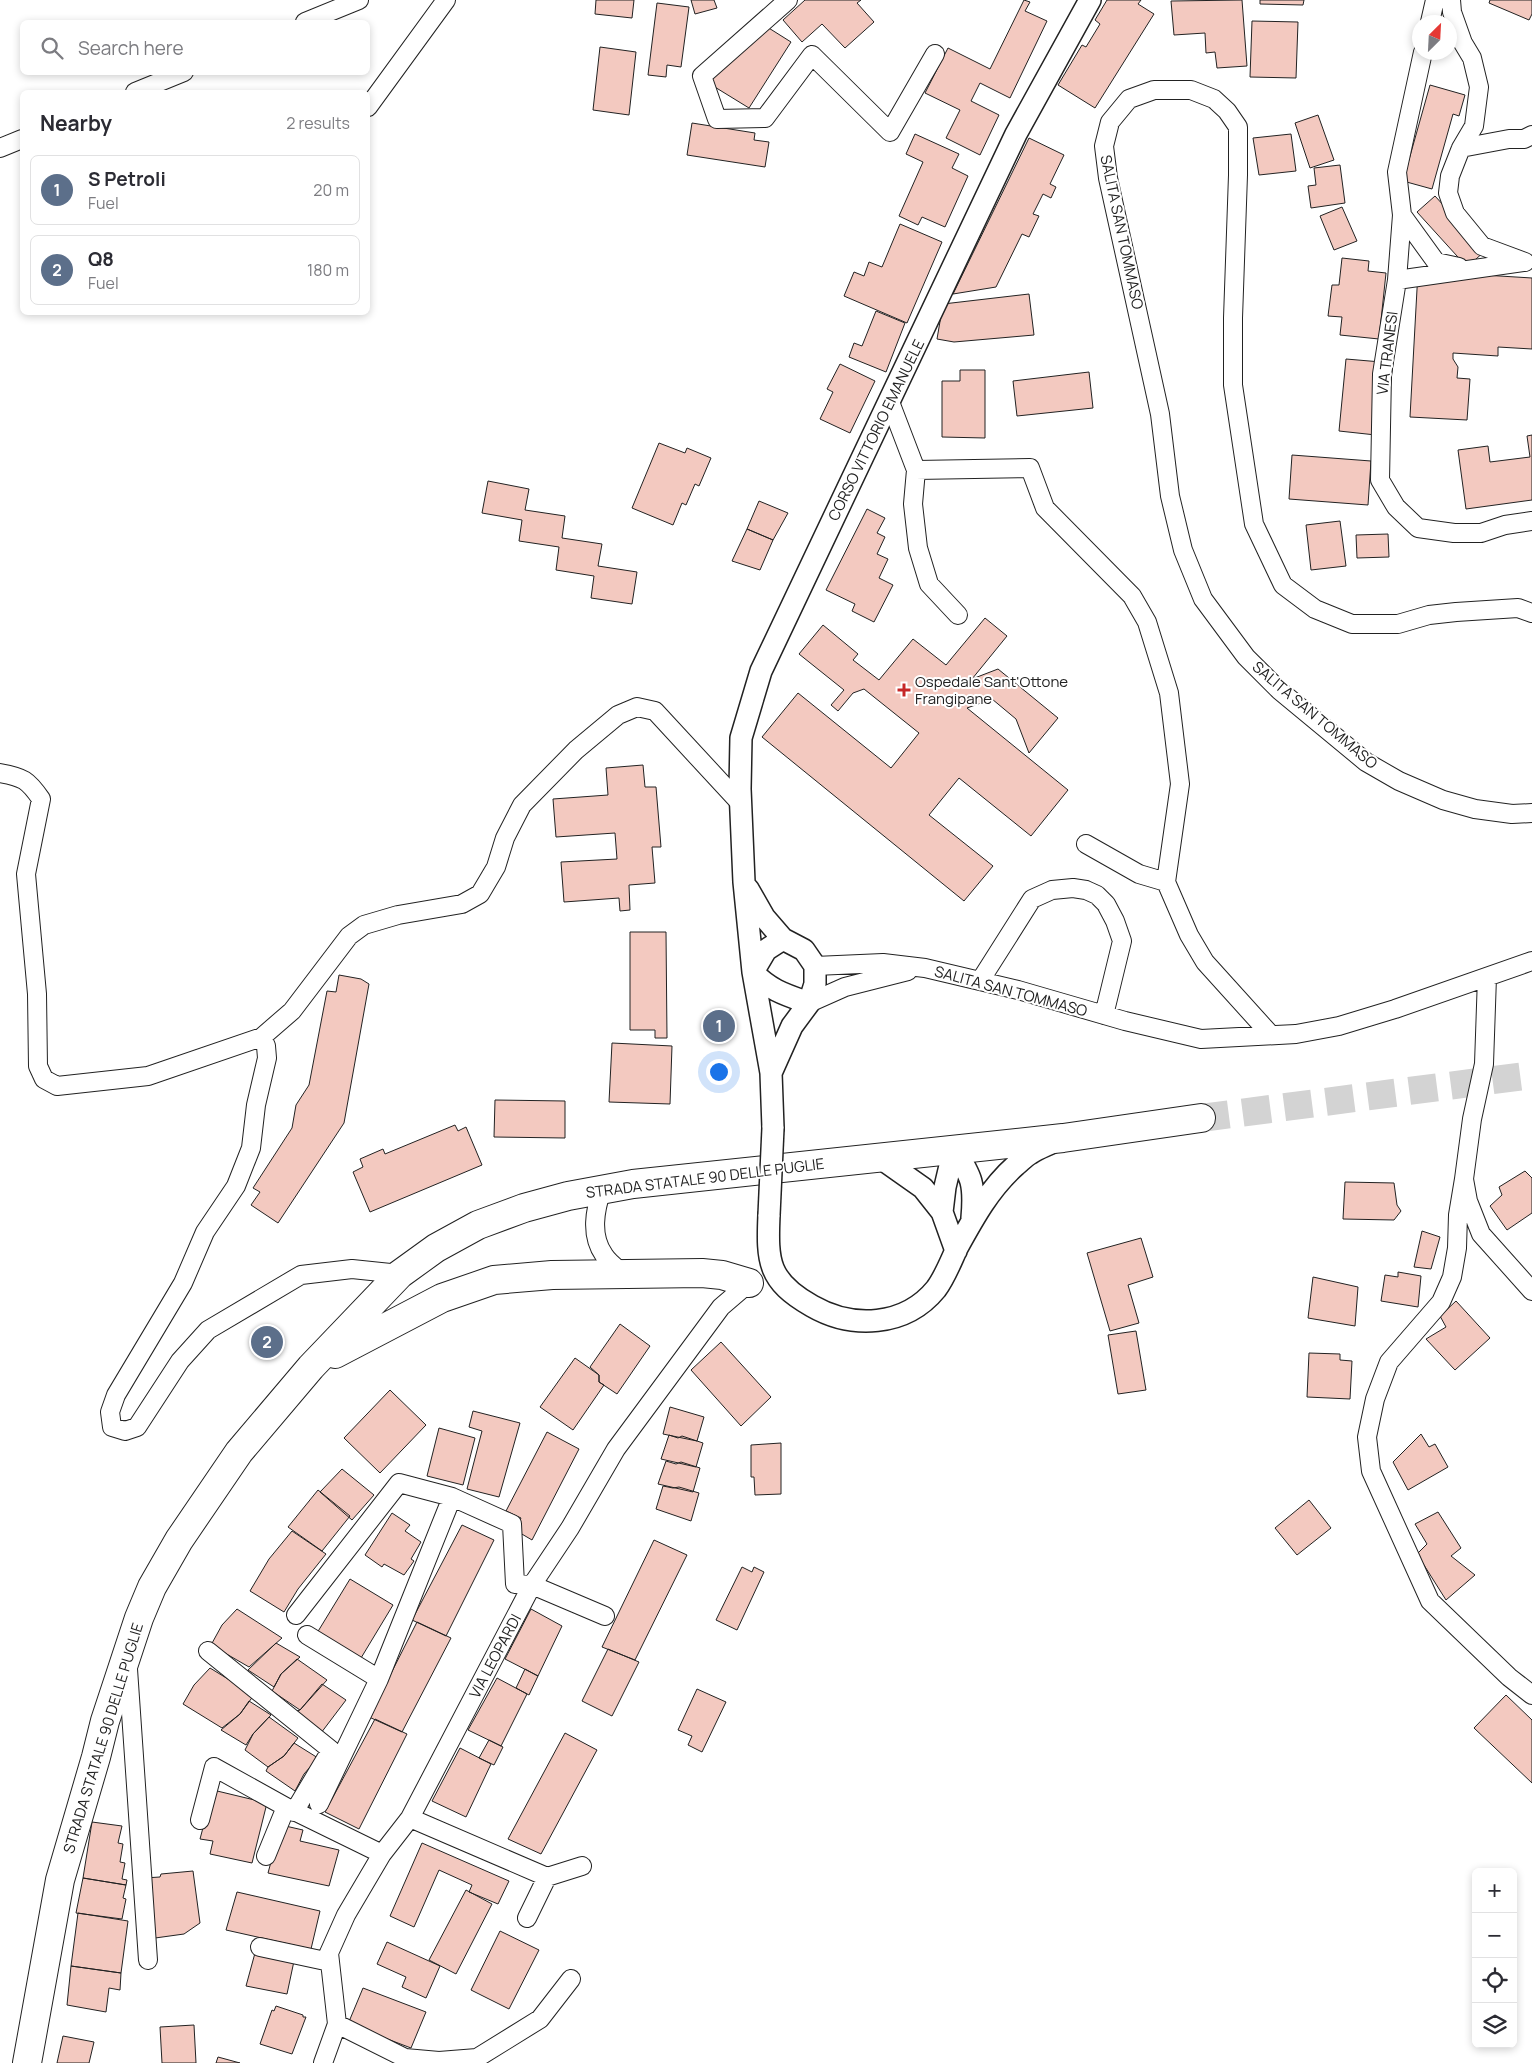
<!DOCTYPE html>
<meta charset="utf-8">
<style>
body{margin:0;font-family:Manrope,sans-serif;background:#f7f7f7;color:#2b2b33}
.controls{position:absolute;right:15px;bottom:15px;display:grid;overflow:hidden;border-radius:8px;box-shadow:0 2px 8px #0003}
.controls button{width:45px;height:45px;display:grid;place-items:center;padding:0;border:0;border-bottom:1px solid #e1e1e2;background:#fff;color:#2b2b33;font:25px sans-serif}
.compass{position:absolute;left:1412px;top:15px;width:45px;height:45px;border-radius:50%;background:#fff;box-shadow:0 2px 8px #0003;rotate:24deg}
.you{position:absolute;left:718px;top:1071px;width:18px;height:18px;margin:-12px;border:4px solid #fff;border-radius:50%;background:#1a73e8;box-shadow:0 0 0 8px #1a73e833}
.badge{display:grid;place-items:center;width:32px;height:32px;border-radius:50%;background:#b45309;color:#fff;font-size:16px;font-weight:700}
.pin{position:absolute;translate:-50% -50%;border:2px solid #fff;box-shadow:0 1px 5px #0006}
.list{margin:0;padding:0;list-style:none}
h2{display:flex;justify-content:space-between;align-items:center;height:65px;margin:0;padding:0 20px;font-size:21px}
h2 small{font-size:16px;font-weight:400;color:#7c7c81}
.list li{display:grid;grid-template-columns:32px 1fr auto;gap:15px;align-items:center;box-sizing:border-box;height:70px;margin:0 10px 10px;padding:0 10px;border:1px solid #e1e1e2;border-radius:8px}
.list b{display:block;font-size:19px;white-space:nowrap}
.list p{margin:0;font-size:16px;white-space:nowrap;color:#7c7c81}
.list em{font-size:16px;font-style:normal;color:#7c7c81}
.icon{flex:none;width:28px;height:28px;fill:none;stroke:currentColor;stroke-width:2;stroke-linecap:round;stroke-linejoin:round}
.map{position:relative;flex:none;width:1532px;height:2063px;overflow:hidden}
.search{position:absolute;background:#fff;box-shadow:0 2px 8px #0003;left:20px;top:20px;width:350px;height:55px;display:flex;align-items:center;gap:12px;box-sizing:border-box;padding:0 18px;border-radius:8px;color:#7c7c81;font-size:19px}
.panel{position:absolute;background:#fff;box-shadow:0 2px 8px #0003;left:20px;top:90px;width:350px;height:225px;border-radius:8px}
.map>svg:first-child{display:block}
.building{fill:#f3c9c0;stroke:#222}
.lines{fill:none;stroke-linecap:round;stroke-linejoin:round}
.primary-tunnel{stroke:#d3d3d3;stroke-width:28;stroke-dasharray:28 14;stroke-linecap:butt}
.minor-casing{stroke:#222;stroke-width:20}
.tertiary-casing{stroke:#222;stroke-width:24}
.primary-casing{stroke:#222;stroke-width:30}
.minor{stroke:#fff;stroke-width:18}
.tertiary{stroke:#fff;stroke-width:21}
.primary{stroke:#fff;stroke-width:28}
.tertiary-bridge-casing{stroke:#222;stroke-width:24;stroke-linecap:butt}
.tertiary-bridge{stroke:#fff;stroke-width:21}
.poi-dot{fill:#c62828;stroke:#fff;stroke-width:2}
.labels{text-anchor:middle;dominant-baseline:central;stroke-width:4;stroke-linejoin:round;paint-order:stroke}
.street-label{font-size:15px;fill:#222;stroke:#fff}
.poi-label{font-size:15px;fill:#222;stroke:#fff;text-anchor:start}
</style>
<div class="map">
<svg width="1532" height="2063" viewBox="0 0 1532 2063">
<rect width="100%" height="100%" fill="#fff"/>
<path class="building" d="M596,0H634L632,18L595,14Z
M691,0H714L717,8L695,14Z
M805,0H861L857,3L874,22L845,48L822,24L802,42L783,20Z
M1024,0L1030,2L1025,11L1047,21L1010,98L980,83L971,101L999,115L980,155L946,138L960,110L925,93L948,48L990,69Z
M1107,0H1141L1138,4L1154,14L1095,108L1058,85L1082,45L1086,47L1100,24L1095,20Z
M1242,0L1247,66L1217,68L1215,52L1206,53L1205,33L1174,35L1171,1Z
M1260,0H1304L1303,5L1260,4Z
M1490,0H1532V14L1529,20L1489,3Z
M657,3L689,7L681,67L667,65L666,77L648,75Z
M756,20L791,42L749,108L705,81Z
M1252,21L1298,22L1296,78L1250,77Z
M600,47L636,52L629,115L593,110Z
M1430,85L1465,95L1459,116L1453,114L1432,189L1403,181Z
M1318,115L1334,160L1310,168L1295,123Z
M692,123L755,133L754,140L769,142L765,167L687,155Z
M915,134L959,154L952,168L968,176L945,227L922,217L918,225L899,216L923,162L906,154Z
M1291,134L1296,171L1259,175L1253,138Z
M1029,138L1064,155L1050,184L1056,187L1051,198L1043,194L1033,214L1039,216L1029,237L1022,234L996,287L953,294Z
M1340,165L1345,203L1311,208L1308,186L1316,185L1314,168Z
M1435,196L1485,251L1467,267L1417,212Z
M1342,207L1357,241L1334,250L1320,216Z
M900,224L942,242L907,323L844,296L854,272L864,276L869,262L882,267Z
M1342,258L1369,261L1368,271L1386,273L1379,339L1340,335L1342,317L1328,316L1332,285H1339Z
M1418,271L1532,278V349L1498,347V356L1453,353V359L1458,367L1457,378L1470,379L1467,420L1410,417Z
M1029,294L1034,335L954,342L937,339L943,304Z
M876,311L905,323L886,372L849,357L854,343L862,346Z
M1346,359L1393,363L1385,436L1339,431Z
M840,364L875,381L850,433L820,419L833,392L827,389Z
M960,370H985V438L942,437V381H960Z
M1089,372L1093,408L1017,416L1013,381Z
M1532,435V500L1466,509L1458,450L1488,446L1490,462L1530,457L1527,436Z
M659,443L685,453L687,448L711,458L699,486L695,484L686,505L682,503L673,525L632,508Z
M1292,455L1371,461L1368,505L1289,499Z
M488,481L529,489L525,510L565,516L562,538L602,544L598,566L637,572L632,604L591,598L594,576L556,570L559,547L519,541L522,520L482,513Z
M759,501L788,513L773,540L747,529Z
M867,509L885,518L877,533L885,537L877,554L888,559L879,578L893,585L874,622L852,611L855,604L826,590Z
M1340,521L1346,566L1311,570L1306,525Z
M747,529L773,540L760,570L732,561Z
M1388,534L1389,557L1357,558L1356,535Z
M985,618L1007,636L972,679L998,669L1058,718L1029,753L1016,719L992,699L967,708L1068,790L1031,836L959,778L929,815L993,866L964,901L762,737L798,693L891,768L919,733L864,689L853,693L838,711L831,705L844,690L799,654L823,625L858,654L853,660L879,680L913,639L946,665Z
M643,765L645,787H656L661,847H652L655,883L629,885L630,910L620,911L619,898L564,902L561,862L617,859L615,833L556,837L553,799L608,795L606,768Z
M630,932H666L667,1038H655V1030H630Z
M339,975L361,979L369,984L344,1123L278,1223L251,1205L260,1192L253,1188L292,1128L296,1105L309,1085L327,991L336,992Z
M612,1043L672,1046L670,1104L609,1102Z
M495,1100L565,1101V1138L494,1137Z
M455,1125L458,1131L466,1127L482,1165L370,1212L353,1172L363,1167L360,1159L383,1149L385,1154Z
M1525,1171L1532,1178V1213L1507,1230L1490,1206L1502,1195L1499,1187Z
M1345,1182L1394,1183L1397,1205L1401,1211L1394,1220L1343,1219Z
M1422,1231L1440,1237L1431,1269L1414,1267Z
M1141,1238L1153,1277L1128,1285L1139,1323L1110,1331L1087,1253Z
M1398,1272L1421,1276L1418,1307L1381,1301L1385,1275L1398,1277Z
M1313,1277L1358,1287L1355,1326L1308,1318Z
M1456,1301L1490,1338L1455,1370L1426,1339L1446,1327L1440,1316Z
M620,1324L650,1346L617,1394L599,1382V1375L590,1367Z
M1136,1331L1146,1390L1118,1394L1108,1335Z
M721,1342L771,1397L741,1426L691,1370Z
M1309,1353L1340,1354V1360L1352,1361L1350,1399L1307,1397Z
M575,1358L599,1375V1382L604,1385L573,1430L540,1407Z
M390,1390L426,1425L380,1473L344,1438Z
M670,1407L704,1417L697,1441L663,1434Z
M473,1411L520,1423L499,1497L467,1489L482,1431L469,1427Z
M439,1428L475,1438L463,1485L427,1476Z
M547,1432L579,1449L532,1540L515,1530L521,1518L506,1511Z
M1421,1434L1429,1447L1435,1444L1448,1467L1408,1490L1393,1462Z
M669,1435L678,1438L682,1436L703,1443L696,1467L661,1459Z
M781,1443V1494L755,1495L754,1477H751V1445Z
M666,1461L676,1464L681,1462L700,1468L693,1492L658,1484Z
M342,1469L374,1495L352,1520L320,1492Z
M663,1486L673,1488L679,1487L699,1493L691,1521L656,1509Z
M318,1490L350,1516L322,1551L288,1527Z
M1309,1500L1331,1528L1297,1555L1275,1528Z
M1438,1512L1461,1548L1451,1556L1475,1575L1446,1600L1417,1554L1427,1544L1415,1524Z
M392,1513L410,1525L405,1531L421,1542L411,1559L414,1561L404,1575L384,1564L382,1567L365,1555Z
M462,1525L494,1540L446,1636L412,1620Z
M292,1531L326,1554L298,1589L284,1612L250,1591L269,1559Z
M654,1540L687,1555L635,1660L602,1647Z
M742,1567L752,1572L754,1567L764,1572L737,1630L716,1620Z
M350,1579L393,1605L361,1658L317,1633Z
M237,1609L282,1638L249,1667L211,1645L222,1625Z
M531,1609L562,1626L538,1676L505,1659Z
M417,1622L451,1638L402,1732L369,1717Z
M276,1643L300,1657L281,1674L274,1687L248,1670Z
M608,1649L639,1662L612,1716L582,1701Z
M297,1659L327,1680L300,1710L272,1691L281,1674Z
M210,1668L254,1695L240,1714L222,1728L183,1704L194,1685Z
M525,1669L538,1676L529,1695L516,1688Z
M497,1678L527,1694L501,1746L468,1730Z
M322,1684L346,1700L321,1733L293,1712L300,1710Z
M697,1689L726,1702L702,1752L688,1745L692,1736L678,1730Z
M1506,1695L1532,1720V1783L1474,1728Z
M249,1701L271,1715L253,1734L246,1745L221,1730L240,1714Z
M269,1717L298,1738L284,1756L268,1767L245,1750L253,1734Z
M375,1719L407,1734L359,1829L325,1812Z
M565,1733L597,1750L541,1854L508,1839Z
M489,1740L503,1747L494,1765L479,1758Z
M294,1743L318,1758L304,1774L295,1791L266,1771L268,1767L284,1756Z
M460,1748L491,1764L466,1817L432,1801Z
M213,1790L267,1803L252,1863L210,1854L213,1841L200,1839Z
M92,1822L122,1826L118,1843L123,1844L120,1862L125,1863L122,1879L127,1880L126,1885L83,1878Z
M281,1825L303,1830L300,1841L339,1850L329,1886L268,1873Z
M422,1843L509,1881L498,1904L469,1892L472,1885L439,1870L414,1927L390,1916Z
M193,1871L200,1923L184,1934L148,1939L144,1878L160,1877L161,1874Z
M83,1878L126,1885L123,1898L126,1899L122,1919L76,1913Z
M466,1890L492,1904L456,1974L429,1960Z
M237,1892L320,1911L311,1949L226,1930Z
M78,1913L128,1921L121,1973L71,1966Z
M500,1931L539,1950L509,2009L471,1990Z
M387,1942L440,1966L426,1998L402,1987L406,1977L377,1964Z
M255,1953L294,1961L287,1994L246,1986Z
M71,1966L121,1973L120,1990L109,1988L106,2012L67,2005Z
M363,1988L426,2012L411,2048L348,2024Z
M276,2006L303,2015V2017H306L292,2054L260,2044L272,2010L274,2011Z
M194,2025L196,2063H162L160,2027Z
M63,2036L94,2042L89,2063H57Z
M218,2057L240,2063H216Z"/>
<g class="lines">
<path class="primary-tunnel" d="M1201,1118L1532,1075"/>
<defs>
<path id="minor" d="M788,0L702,76L717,119L765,118L812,55L890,132L935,54
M1451,0L1452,12L1463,43L1472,58L1479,87L1474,126L1461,148L1450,176L1448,193L1455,213L1482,246L1525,262
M305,22L359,0
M1430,22L1435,0
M1423,52L1397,172L1402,215L1397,280L1382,374L1380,480L1396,507L1418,528L1454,533H1481L1505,525L1532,521
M135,92L184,72
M368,107L446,0
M0,148L22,139
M1461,148L1509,139H1524L1532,135
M1402,215L1436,262L1459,267
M1397,280L1523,262
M890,402L916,470L913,504L918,548L929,584L958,615
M916,470L1030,468L1045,508L1132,596L1147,622L1169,693L1180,784L1166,882L1189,935L1205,962L1271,1035
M1532,613L1518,608L1456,612L1429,615L1398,624H1352L1315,609L1283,585L1254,524L1233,385V318L1238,175V127L1227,111L1214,99L1191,90H1154L1129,99L1110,122L1104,146L1108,178L1160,414L1170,496L1183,550L1203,599L1246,657L1279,690L1366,762L1399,781L1443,800L1475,809L1512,814L1532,813
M0,773C23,777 28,780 41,799L26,874L37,994L38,1066L44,1079L57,1086L148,1076L262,1037L292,1011L349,936L364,925L398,915L462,904L480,894L496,867L505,838L522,805L576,750L618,715L637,707L655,711L740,803
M1086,844L1139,874L1166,882
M815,966L883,963L925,968L1018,990L1125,1021L1201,1039L1296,1034L1339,1026L1395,1009L1532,961
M1487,977L1484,1064L1472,1119L1464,1179L1468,1201L1481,1234L1532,1291
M980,981L1032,899L1052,890L1073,888L1086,890L1097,895L1106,904L1115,921L1122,941L1104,1015
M809,1003L845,987L908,971
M262,1037L266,1046L267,1058L256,1105L251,1148L236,1186L205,1232L183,1283L116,1395L110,1412L112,1427L125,1431L137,1427L180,1361L208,1330L301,1275L352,1269L400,1274
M1464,1179L1458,1215L1457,1248L1452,1277L1441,1302L1389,1362L1375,1399L1367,1437L1371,1471L1430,1601L1509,1677L1532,1695
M602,1189C595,1210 590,1235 604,1255C609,1263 618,1269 625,1275
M296,1615L399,1483L452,1497L512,1524L515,1584L532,1585L605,1616
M307,1635L379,1679
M208,1651L331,1750L294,1812
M128,1669L148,1960
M319,1804L379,1679L452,1497
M286,1807L382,1854
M410,1818L547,1877L582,1866
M200,1820L214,1767L286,1807L266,1856
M527,1918L547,1877
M260,1947L330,1962
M337,2024L405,2058L439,2061L477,2058L540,2019L571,1979
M323,2063L337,2024L329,1953L346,1915L382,1854L410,1818L532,1585L570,1528L616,1449L721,1307L749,1283"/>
<path id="tertiary" d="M748,889L764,917L783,939L804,950L815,966V984L809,1003L792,1026L771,1073
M753,972C769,990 786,995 809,1003
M753,972L766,950L783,939
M773,1128L771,1073L753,972L744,882L740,789L741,738L761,671L1016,134L1090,0
M954,1149C972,1177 975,1184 972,1218
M879,1157L923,1188L942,1212L956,1251
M942,1212L945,1187L954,1149
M769,1215C767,1262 768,1281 812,1306C852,1329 905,1327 936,1289C945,1277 951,1261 957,1248C974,1217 990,1188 1016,1165C1021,1161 1025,1156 1031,1153C1037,1149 1045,1146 1051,1143"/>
<path id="primary" d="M335,1354L442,1298L494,1280L552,1275L702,1273L722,1275L749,1283
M27,2063L60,1880L96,1757L105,1721L139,1618L152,1587L179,1540L239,1452L311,1367L400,1274L436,1248L478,1225L524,1208L568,1196L633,1184L1063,1138L1201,1118"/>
</defs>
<use href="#minor" class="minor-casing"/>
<use href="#tertiary" class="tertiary-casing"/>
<use href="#primary" class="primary-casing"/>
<use href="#minor" class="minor"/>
<use href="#tertiary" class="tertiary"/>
<use href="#primary" class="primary"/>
<defs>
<path id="tertiary-bridge" d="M769,1215L773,1128"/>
</defs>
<use href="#tertiary-bridge" class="tertiary-bridge-casing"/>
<use href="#tertiary-bridge" class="tertiary-bridge"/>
</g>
<path class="poi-dot" d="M901.5 682.5h5v5h5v5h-5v5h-5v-5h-5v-5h5z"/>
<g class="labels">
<g class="street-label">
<text transform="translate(1122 232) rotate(78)">SALITA SAN TOMMASO</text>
<text transform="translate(1387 353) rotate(-83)">VIA TRANESI</text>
<text transform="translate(876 430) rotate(-64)">CORSO VITTORIO EMANUELE</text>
<text transform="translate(1315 715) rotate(40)">SALITA SAN TOMMASO</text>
<text transform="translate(1011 991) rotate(15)">SALITA SAN TOMMASO</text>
<text transform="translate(705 1178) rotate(-7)">STRADA STATALE 90 DELLE PUGLIE</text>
<text transform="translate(495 1656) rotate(-62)">VIA LEOPARDI</text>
<text transform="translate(103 1738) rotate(-73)">STRADA STATALE 90 DELLE PUGLIE</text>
</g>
<g class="poi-label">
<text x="915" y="681">Ospedale Sant'Ottone<tspan x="915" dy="17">Frangipane</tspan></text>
</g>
</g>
</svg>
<div class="controls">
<button>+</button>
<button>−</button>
<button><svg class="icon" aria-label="locate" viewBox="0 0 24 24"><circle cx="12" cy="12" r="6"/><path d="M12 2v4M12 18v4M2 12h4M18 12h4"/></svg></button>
<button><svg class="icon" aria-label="layers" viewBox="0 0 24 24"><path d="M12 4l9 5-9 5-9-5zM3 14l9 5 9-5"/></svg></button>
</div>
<svg class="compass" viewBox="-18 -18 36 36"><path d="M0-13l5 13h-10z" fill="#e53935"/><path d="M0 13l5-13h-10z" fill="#7c7c81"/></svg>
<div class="you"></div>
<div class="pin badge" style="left:719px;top:1026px;background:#5c6f8a">1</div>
<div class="pin badge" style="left:267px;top:1342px;background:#5c6f8a">2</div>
<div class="search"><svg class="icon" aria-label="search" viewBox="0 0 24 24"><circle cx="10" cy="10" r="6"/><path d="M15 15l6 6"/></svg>Search here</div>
<section class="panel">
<h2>Nearby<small>2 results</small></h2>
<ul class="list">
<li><span class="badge" style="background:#5c6f8a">1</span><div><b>S Petroli</b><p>Fuel</p></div><em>20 m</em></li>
<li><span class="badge" style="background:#5c6f8a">2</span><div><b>Q8</b><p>Fuel</p></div><em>180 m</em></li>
</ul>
</section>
</div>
